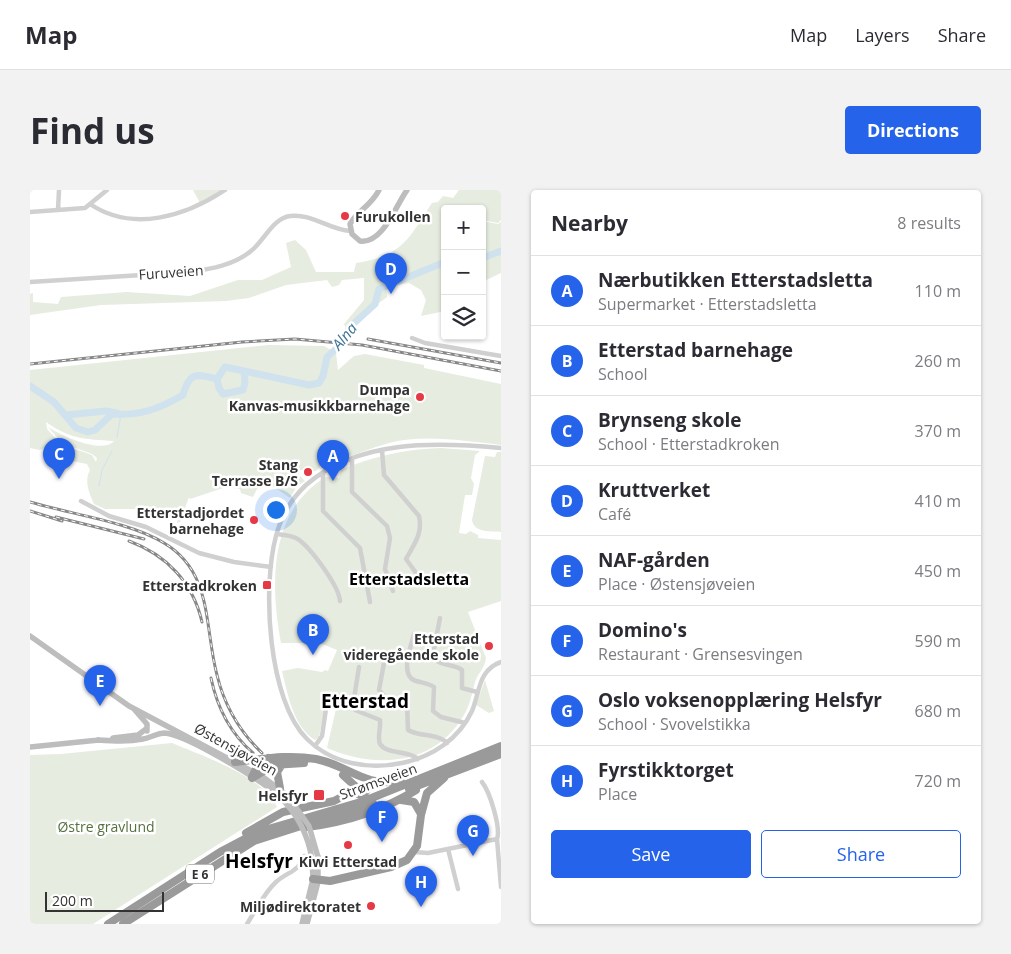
<!DOCTYPE html>
<meta charset="utf-8">
<style>
body{margin:0;font-family:"Open Sans",sans-serif;background:#f2f2f3;color:#2b2b33}
.controls{position:absolute;right:15px;top:15px;display:grid;overflow:hidden;border-radius:5px;box-shadow:0 1px 4px #0004}
.controls button{width:45px;height:45px;display:grid;place-items:center;padding:0;border:0;border-bottom:1px solid #e1e1e2;background:#fff;color:#2b2b33;font:25px sans-serif}
.scale{position:absolute;left:15px;bottom:12px;width:119px;box-sizing:border-box;padding-left:5px;border:2px solid #333;border-top:0;font-size:14px;line-height:18px;white-space:nowrap;color:#333;-webkit-text-stroke:4px #fff;paint-order:stroke}
.you{position:absolute;left:245px;top:319px;width:18px;height:18px;margin:-12px;border:4px solid #fff;border-radius:50%;background:#1a73e8;box-shadow:0 0 0 8px #1a73e833}
.badge{display:grid;place-items:center;width:32px;height:32px;border-radius:50%;background:#2563eb;color:#fff;font-size:16px;font-weight:700}
.pin{position:absolute;translate:-50% -41px;filter:drop-shadow(0 1px 2px #0008)}
.pin::after{content:'';position:absolute;top:26px;width:18px;height:15px;background:inherit;clip-path:polygon(0 0,100% 0,50% 100%)}
.list{margin:0;padding:0;list-style:none}
h2{display:flex;justify-content:space-between;align-items:center;height:65px;margin:0;padding:0 20px;font-size:21px}
h2 small{font-size:16px;font-weight:400;color:#7c7c81}
.list li{display:grid;grid-template-columns:32px 1fr auto;gap:15px;align-items:center;box-sizing:border-box;height:70px;padding:0 20px;border-top:1px solid #e1e1e2}
.list b{display:block;font-size:19px;white-space:nowrap}
.list p{margin:0;font-size:16px;white-space:nowrap;color:#7c7c81}
.list em{font-size:16px;font-style:normal;color:#7c7c81}
.actions{display:flex;gap:10px;padding:15px 20px}
.actions a{flex:1;padding:11px 0;border:1px solid #2563eb;border-radius:5px;text-align:center;font-size:18px;color:#2563eb}
.actions .main{background:#2563eb;color:#fff}
.icon{flex:none;width:28px;height:28px;fill:none;stroke:currentColor;stroke-width:2;stroke-linecap:round;stroke-linejoin:round}
.map{position:relative;flex:none;width:471px;height:734px;overflow:hidden;border-radius:5px}
header{display:flex;align-items:center;gap:30px;box-sizing:border-box;height:70px;padding:0 25px;background:#fff;border-bottom:1px solid #e1e1e2}
header strong{font-size:24px}
nav{display:flex;gap:28px;margin-inline-start:auto;font-size:18px}
.intro{display:flex;align-items:center;justify-content:space-between;box-sizing:border-box;height:120px;padding:0 30px}
h1{margin:0;font-size:35px}
.button{padding:12px 22px;border-radius:5px;background:#2563eb;color:#fff;font-size:18px;font-weight:700}
main{display:flex;gap:30px;padding:0 30px}
aside{flex:1;background:#fff;border-radius:5px;box-shadow:0 1px 4px #0004}
.map>svg:first-child{display:block}
.green{fill:#e6ecdf;fill-rule:evenodd}
.lines{fill:none;stroke-linecap:round;stroke-linejoin:round}
.stream{stroke:#cfe2ee;stroke-width:1}
.river{stroke:#cfe2ee;stroke-width:7}
.street{stroke:#d0d0d0;stroke-width:4.5}
.secondary{stroke:#bdbdbd;stroke-width:5.5}
.highway{stroke:#9a9a9a;stroke-width:8}
.rail-casing{stroke:#888;stroke-width:3}
.rail{stroke:#fff;stroke-width:1;stroke-dasharray:4;stroke-linecap:butt}
.secondary-bridge{stroke:#bdbdbd;stroke-width:5.5}
.poi-dot{fill:#e63946;stroke:#fff;stroke-width:2}
.labels{text-anchor:middle;dominant-baseline:central;stroke-width:5;stroke-linejoin:round;paint-order:stroke}
.shield{fill:#fff;stroke:#707070;stroke-width:1}
.shield-label{font-size:12px;font-weight:bold;fill:#333}
.poi-label{font-size:14px;font-weight:bold;fill:#333;stroke:#fff;text-anchor:end}
.street-label{font-size:14px;fill:#333;stroke:#fff}
.park-label{font-size:14px;fill:#56703f;stroke:#fff}
.water-label{font-size:15px;font-style:italic;fill:#3f7597;stroke:#fff}
.quarter-label{font-size:16px;font-weight:bold;fill:#000;stroke:#fff}
.district-label{font-size:19px;font-weight:bold;fill:#000;stroke:#fff}
</style>
<header>
<strong>Map</strong>
<nav><a>Map</a><a>Layers</a><a>Share</a></nav>
</header>
<div class="intro"><h1>Find us</h1><a class="button">Directions</a></div>
<main>
<div class="map">
<svg width="471" height="734" viewBox="0 0 471 734">
<rect width="100%" height="100%" fill="#fff"/>
<path class="green" d="M163,0H192L170,13Z
M429,0H471V30L468,33L452,30V19H415V121L391,126L396,110L391,100L379,93L356,97L357,107L325,131L320,138H316L314,134L334,110V88L312,90L309,95L302,97L297,90L256,95L219,108L196,111L71,115L0,125V104L3,103V112L28,114L31,107L97,102L160,106L208,90H232L261,77L256,53L265,50L276,60L286,82H324L326,73C372,66 378,50 402,13L408,12L413,6L423,8Z
M452,31L468,34L471,32V83L452,92Z
M239,155L294,156L306,163L308,180L324,166L335,164L394,175V178L471,194V255C434,251 395,244 359,253C341,258 324,265 307,271L302,262C293,266 292,281 282,282C280,282 274,280 270,280L269,285L275,291L267,296L260,308L232,289L223,307L211,303L210,299L196,297L160,309L159,307L150,332L147,333L148,326L110,319H75L64,314C59,303 54,291 60,280L57,274L36,270L16,257L10,260L0,258V180ZM16,232C42,250 55,249 84,251C72,265 30,245 18,237L32,253L62,264L67,268L66,272L62,265L31,254L17,239Z
M411,258L450,261L445,265L441,288L444,294L442,305H435L429,343L436,344L440,341L448,345V348L471,350V411L438,422L456,468C455,478 448,483 445,492C442,503 440,515 434,525C404,576 346,579 297,558L306,519L295,517L289,547L285,550C263,536 258,505 252,481L268,478L292,482L295,480L298,481L307,460L290,453H251C240,394 239,321 296,287L309,288L311,280C344,266 375,259 411,258Z
M467,262H471V342C460,341 444,343 442,330L455,266L465,267Z
M455,490L464,521L459,523L446,515Z
M142,553C170,565 235,587 247,617L63,734H0V565L31,564Z"/>
<g class="lines">
<path class="stream" d="M87,247L91,224
M69,296L72,280L82,261"/>
<path class="river" d="M452,68L471,61
M187,189L195,177L214,181
M0,196L24,212L46,238L58,242L65,240L82,224C110,226 129,219 153,205C159,183 165,183 187,189L189,198L193,204L213,200L215,192L214,181L279,195L289,193L293,186L297,167L307,158L321,136L345,114L349,99L415,72
M36,225L76,221L87,223"/>
<path class="street" d="M60,14C103,43 156,26 195,0
M28,20L29,0
M0,22L55,18L77,0
M0,92L160,82C181,79 204,75 221,61C234,51 243,28 260,26C281,23 300,40 320,41
M382,148L395,153L471,166
M471,258C406,252 329,249 276,295C261,309 251,327 246,346C232,398 238,510 277,549C302,574 339,580 372,573C402,567 429,549 442,521C450,502 448,480 471,472
M352,260L354,285L389,326C393,344 384,354 376,369L386,383
M322,270V302L357,336L360,348L355,379L363,401
M293,284V321L330,358L340,412
M51,311L79,326L116,337L169,363L204,372L241,377
M247,344C252,345 260,345 266,348C279,355 309,396 310,411
M410,428L403,464L405,470C413,476 424,474 432,480V498L447,502
M384,444C381,456 369,486 386,491C393,493 398,493 404,497L403,521L411,527L435,533
M356,462L349,500L356,508L377,514L378,540C389,547 408,543 417,553
M329,477L323,515L325,520L350,530C351,537 347,548 350,554C357,565 379,560 388,569
M285,556L292,546L296,519
M452,592C460,602 471,638 467,649L471,697
M418,659L428,699
M384,662L398,663L467,649
M217,734C226,720 234,703 246,692C257,682 270,681 274,666"/>
<path class="secondary" d="M349,0C341,16 327,21 320,34L322,44L330,51C353,54 366,15 377,0
M0,446L99,516L233,587L258,606
M104,519L117,534V541
M83,548L108,545L116,539
M67,550C83,551 98,552 113,549C120,548 127,543 135,543C157,545 233,591 251,608
M0,557L69,550
M272,734L283,689L282,669
M277,734L288,692V667"/>
<path class="highway" d="M205,572C233,569 258,564 286,569C320,576 331,596 371,592
M313,585L325,596
M222,587L228,575L238,568
M222,588L243,575L274,573
M325,597L327,604L333,605L337,600L336,595
M250,598L247,582L253,573
M379,599L471,564
M371,610L384,612L391,624
M277,637C315,632 354,620 386,600
M216,643L253,622L304,611L325,600
M283,689L300,691L361,677L377,670L387,656L391,625L397,603L414,588
M78,734L190,662L228,642L334,611L471,556
M93,734L224,651L343,613"/>
<defs>
<path id="rail" d="M338,149L471,173
M0,174L212,152L265,149L332,155L471,181
M0,312C40,324 100,332 134,353C183,382 174,436 187,485C194,514 210,542 232,563
M0,321L32,331
M26,327L114,349
M99,351C137,365 163,393 172,432
M181,488C187,517 201,544 223,563"/>
</defs>
<use href="#rail" class="rail-casing"/>
<use href="#rail" class="rail"/>
<path class="secondary-bridge" d="M258,606L279,636L288,667
M251,608C268,625 278,645 282,669"/>
</g>
<g class="poi-dot">
<circle cx="315" cy="26" r="5"/>
<circle cx="390" cy="207" r="5"/>
<circle cx="278" cy="282" r="5"/>
<circle cx="224" cy="330" r="5"/>
<rect x="232" y="390" width="10" height="10" rx="2.5"/>
<circle cx="459" cy="456" r="5"/>
<rect x="283" y="599" width="12" height="12" rx="2.5"/>
<circle cx="318" cy="655" r="5"/>
<circle cx="341" cy="716" r="5"/>
</g>
<g class="labels">
<rect class="shield" x="156" y="674.5" width="28" height="19" rx="4"/>
<g class="shield-label">
<text x="170" y="684">E 6</text>
</g>
<g class="poi-label">
<text x="325" y="26" text-anchor="start">Furukollen</text>
<text x="380" y="199">Dumpa<tspan x="380" dy="16">Kanvas-musikkbarnehage</tspan></text>
<text x="268" y="274">Stang<tspan x="268" dy="16">Terrasse B/S</tspan></text>
<text x="214" y="322">Etterstadjordet<tspan x="214" dy="16">barnehage</tspan></text>
<text x="227" y="395">Etterstadkroken</text>
<text x="449" y="448">Etterstad<tspan x="449" dy="16">videregående skole</tspan></text>
<text x="278" y="605">Helsfyr</text>
<text x="318" y="671" text-anchor="middle">Kiwi Etterstad</text>
<text x="331" y="716">Miljødirektoratet</text>
</g>
<g class="street-label">
<text transform="translate(141 82) rotate(-4)">Furuveien</text>
<text transform="translate(206 559) rotate(29)">Østensjøveien</text>
<text transform="translate(348 591) rotate(-20)">Strømsveien</text>
</g>
<g class="park-label">
<text x="76" y="636">Østre gravlund</text>
</g>
<g class="water-label">
<text transform="translate(314 146) rotate(-50)">Alna</text>
</g>
<g class="quarter-label">
<text x="379" y="389">Etterstadsletta</text>
</g>
<g class="district-label">
<text x="335" y="511">Etterstad</text>
<text x="229" y="671">Helsfyr</text>
</g>
</g>
</svg>
<div class="controls">
<button>+</button>
<button>−</button>
<button><svg class="icon" aria-label="layers" viewBox="0 0 24 24"><path d="M12 4l9 5-9 5-9-5zM3 14l9 5 9-5"/></svg></button>
</div>
<div class="scale">200 m</div>
<div class="you"></div>
<div class="pin badge" style="left:303px;top:291px">A</div>
<div class="pin badge" style="left:283px;top:465px">B</div>
<div class="pin badge" style="left:29px;top:289px">C</div>
<div class="pin badge" style="left:361px;top:104px">D</div>
<div class="pin badge" style="left:70px;top:516px">E</div>
<div class="pin badge" style="left:352px;top:652px">F</div>
<div class="pin badge" style="left:443px;top:666px">G</div>
<div class="pin badge" style="left:391px;top:717px">H</div>
</div>
<aside>
<h2>Nearby<small>8 results</small></h2>
<ul class="list">
<li><span class="badge">A</span><div><b>Nærbutikken Etterstadsletta</b><p>Supermarket · Etterstadsletta</p></div><em>110 m</em></li>
<li><span class="badge">B</span><div><b>Etterstad barnehage</b><p>School</p></div><em>260 m</em></li>
<li><span class="badge">C</span><div><b>Brynseng skole</b><p>School · Etterstadkroken</p></div><em>370 m</em></li>
<li><span class="badge">D</span><div><b>Kruttverket</b><p>Café</p></div><em>410 m</em></li>
<li><span class="badge">E</span><div><b>NAF-gården</b><p>Place · Østensjøveien</p></div><em>450 m</em></li>
<li><span class="badge">F</span><div><b>Domino's</b><p>Restaurant · Grensesvingen</p></div><em>590 m</em></li>
<li><span class="badge">G</span><div><b>Oslo voksenopplæring Helsfyr</b><p>School · Svovelstikka</p></div><em>680 m</em></li>
<li><span class="badge">H</span><div><b>Fyrstikktorget</b><p>Place</p></div><em>720 m</em></li>
</ul>
<div class="actions"><a class="main">Save</a><a>Share</a></div>
</aside>
</main>
